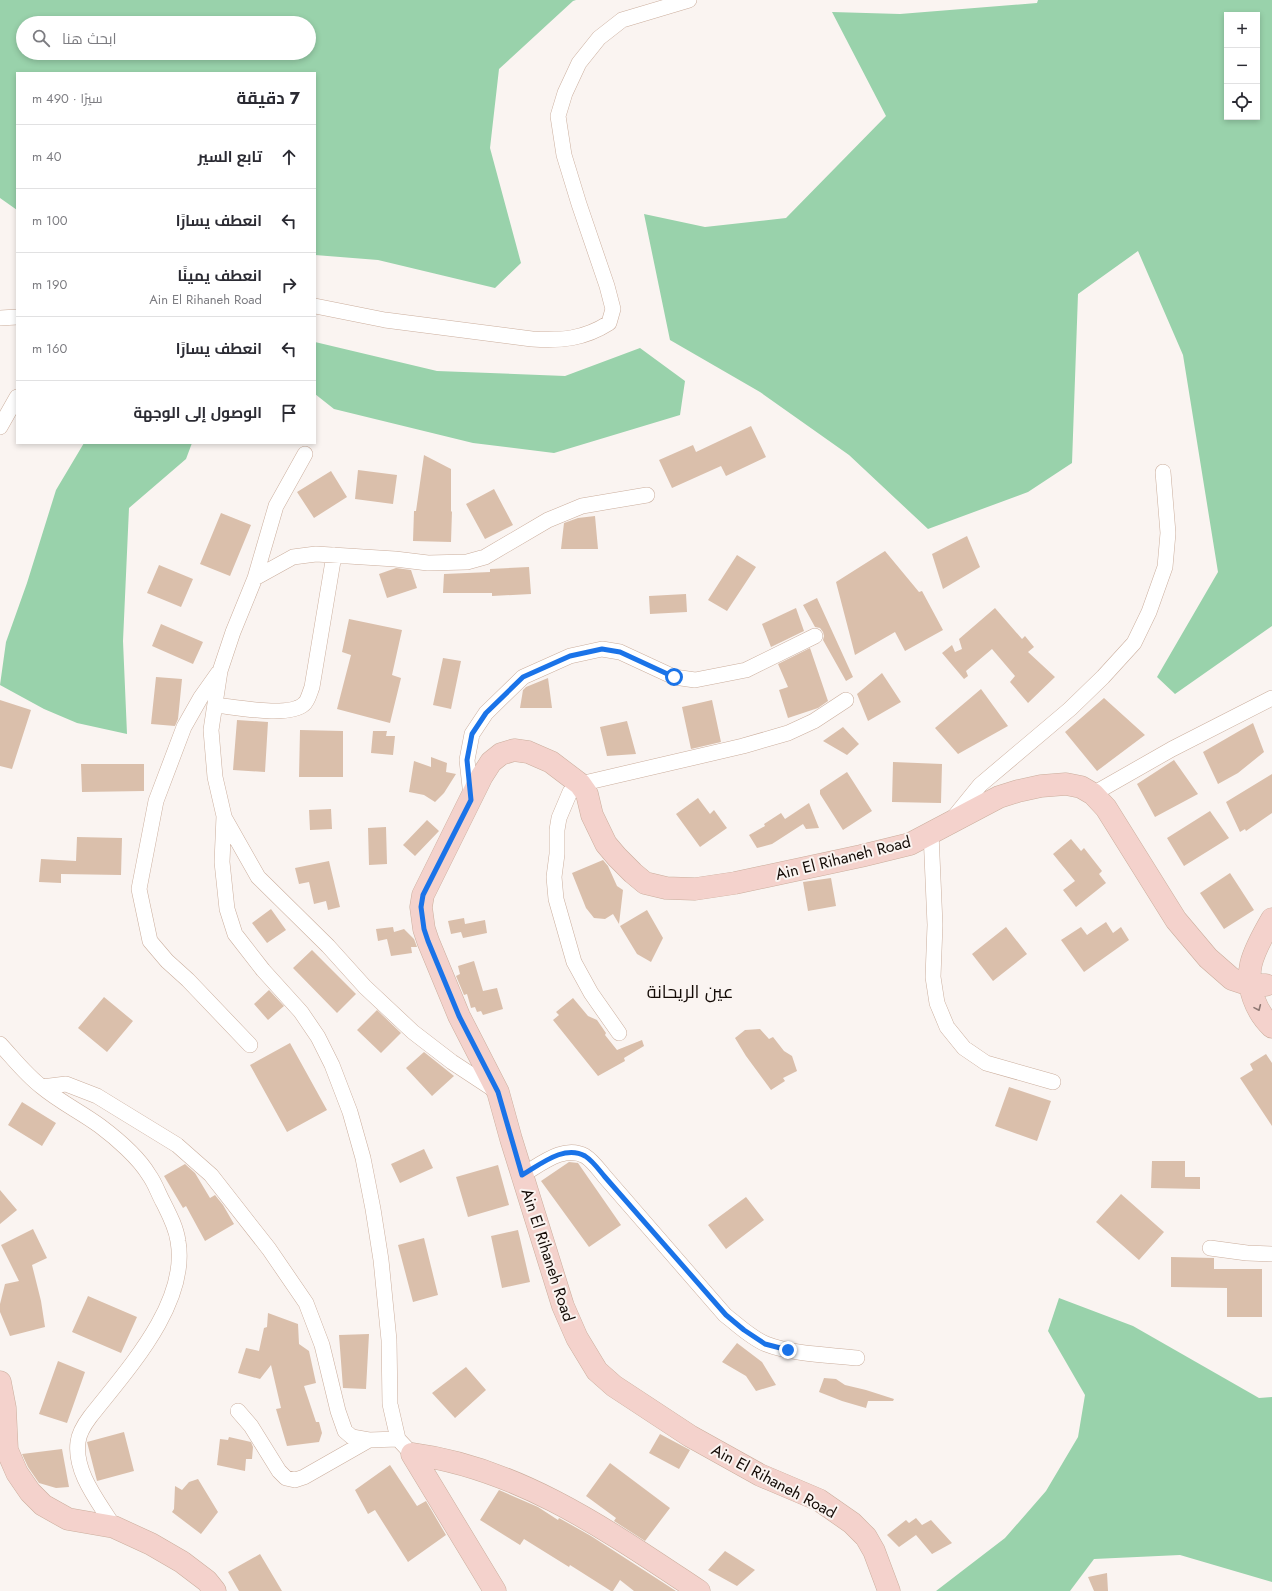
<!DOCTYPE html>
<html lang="ar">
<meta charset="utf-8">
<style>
body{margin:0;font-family:Jost,Cairo,sans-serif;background:#f2f2f3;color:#2b2b33;direction:rtl}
.controls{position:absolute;right:12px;top:12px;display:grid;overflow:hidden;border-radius:0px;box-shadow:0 2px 6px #0003}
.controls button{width:36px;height:36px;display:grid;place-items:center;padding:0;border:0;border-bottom:1px solid #e1e1e2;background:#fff;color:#2b2b33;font:20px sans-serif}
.stop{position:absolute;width:12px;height:12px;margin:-9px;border:3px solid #1a73e8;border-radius:50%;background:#fff}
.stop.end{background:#1a73e8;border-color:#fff;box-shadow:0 1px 4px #0008}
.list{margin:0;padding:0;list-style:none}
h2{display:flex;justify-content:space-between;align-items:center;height:52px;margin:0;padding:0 16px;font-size:17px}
h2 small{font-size:13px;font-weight:400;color:#7c7c81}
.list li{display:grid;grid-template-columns:26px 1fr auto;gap:12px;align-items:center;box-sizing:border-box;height:64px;padding:0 16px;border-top:1px solid #e1e1e2}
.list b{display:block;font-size:15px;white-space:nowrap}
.list p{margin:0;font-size:13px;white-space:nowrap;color:#7c7c81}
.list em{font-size:13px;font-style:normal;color:#7c7c81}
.icon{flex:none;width:22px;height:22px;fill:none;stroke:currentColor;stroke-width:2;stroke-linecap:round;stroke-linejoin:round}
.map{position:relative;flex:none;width:1272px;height:1591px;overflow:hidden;direction:ltr}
.search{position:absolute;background:#fff;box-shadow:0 2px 6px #0003;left:16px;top:16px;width:300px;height:44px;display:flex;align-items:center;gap:10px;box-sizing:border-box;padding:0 14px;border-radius:22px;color:#7c7c81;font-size:15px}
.panel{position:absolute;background:#fff;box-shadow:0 2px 6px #0003;left:16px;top:72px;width:300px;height:372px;border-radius:0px;direction:rtl}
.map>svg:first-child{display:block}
.green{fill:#99d2ab;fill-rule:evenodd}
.building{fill:#dabfab}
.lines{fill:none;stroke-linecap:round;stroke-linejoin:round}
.street-casing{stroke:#cbae9d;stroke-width:16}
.secondary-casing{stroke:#cbae9d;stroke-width:23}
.street{stroke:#fff;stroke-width:15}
.secondary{stroke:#f4d2cc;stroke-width:22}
.oneway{stroke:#8f7873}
.route{stroke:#1a73e8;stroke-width:5}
.labels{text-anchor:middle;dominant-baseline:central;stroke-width:4;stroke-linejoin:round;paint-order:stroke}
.street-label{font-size:16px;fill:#140b06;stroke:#faf4f1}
.quarter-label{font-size:18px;fill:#140b06;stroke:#faf4f1}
</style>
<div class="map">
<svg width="1272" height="1591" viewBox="0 0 1272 1591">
<rect width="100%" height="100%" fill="#faf4f1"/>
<path class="green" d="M0,0H576L573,1L499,69L490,148L521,263L495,288L378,260L315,255V73H17V210L0,198ZM23,23H309V53H23Z
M1038,0H1272V626L1175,694L1157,677L1218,572L1183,355L1138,251L1078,294L1072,463L1028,492L928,529L849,455L760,392L670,340L644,214L705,227L786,218L886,116L832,12L900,14L1037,3ZM1227,15H1257V117H1227Z
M315,342L437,371L565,376L640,348L685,381L680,415L554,453L473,443L334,409L315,394Z
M84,443H192L186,459L129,508L123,641L127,734L77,723L44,709L0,685L6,642L27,583L56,490Z
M1059,1298L1133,1326L1259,1398L1272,1397V1582L1180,1555L1094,1559L1070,1591H936L1005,1538L1046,1491L1078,1437L1085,1395L1048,1331Z"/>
<path class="building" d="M751,426L766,457L726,476L721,466L672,488L659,460L693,445L696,452Z
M424,455L451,469V512L452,511L451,542L413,541L414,511H416Z
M358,470L397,475L393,504L355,499Z
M331,471L347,497L314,518L297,492Z
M494,489L513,525L485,539L466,504Z
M221,513L251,525L230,576L200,564Z
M595,516L598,549H561L564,523L578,518Z
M967,536L980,567L943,589L932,554Z
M885,551L919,592L922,591L943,630L905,651L895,632L855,655L836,582Z
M737,555L756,567L727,611L708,600Z
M159,565L193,579L181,607L147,593Z
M529,567L531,594L492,596V593H443L444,574L490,572V569Z
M396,568L411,570L417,588L387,598L379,574Z
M686,594L687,612L650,614L649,596Z
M817,598L853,677L846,681L823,640L824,636L823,632L820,628L815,627L803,605Z
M796,608L804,631L771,647L762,624Z
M995,608L1022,639L1025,636L1034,647L1028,652L1055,677L1028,703L1010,682L1015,676L992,649L966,671L968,676L964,679L942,653L952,645L955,652L962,649L959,639Z
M349,619L402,630L392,675L401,678L390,723L337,709L351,655L342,652Z
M161,624L203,642L193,664L152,646Z
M810,648L828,701L818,708L788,718L779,690L788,687L778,664Z
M443,658L461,661L451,709L433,705Z
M882,673L901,702L868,721L857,694Z
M156,677L182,679L178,719L175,726L151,724Z
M548,678L552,708H520L523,690L526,687Z
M981,689L1008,726L958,754L935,728Z
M1104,698L1145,735L1097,771L1065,732Z
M0,700L31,710L12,769L0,766Z
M712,700L721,742L691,749L682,707Z
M237,720L268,722L265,772L233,770Z
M627,721L636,754L607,756L600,727Z
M1253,723L1264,752L1238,773L1218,784L1203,752Z
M843,727L859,744L847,755L823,741Z
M300,730L343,731V777H299Z
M373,731H387L386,736H395L393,755L371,753Z
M431,757L447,763L446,772L456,774L444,793L435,802L424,795L409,792L414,761L431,767Z
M1174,760L1198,794L1155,817L1137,784Z
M893,762L942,764L941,803L892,802Z
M81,764H144V791L82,792Z
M847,772L872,811L843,830L820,794V790Z
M1272,774V813L1246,831L1245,829L1240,832L1226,802Z
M698,798L710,814L714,810L727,828L700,847L676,814Z
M809,803L819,828L806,829L803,824L772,844L757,848L749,835L765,826L764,824L781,813L785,819Z
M331,809L332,829L310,830L309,810Z
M1210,811L1229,838L1184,866L1167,838Z
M427,820L439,831L415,856L403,845Z
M386,827L387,864L369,865L368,828Z
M77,837L122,838L121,875L61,874V883L39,882L41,859L76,861Z
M1071,839L1081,851L1084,848L1102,871L1099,874L1106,883L1076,907L1063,890L1075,881L1053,854Z
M603,860L608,866L617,886L623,890L619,924L613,914L605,919L594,918L586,908L572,873Z
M329,861L340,907L328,910L326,901L314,904L309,882L299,884L295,868Z
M1230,873L1254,910L1224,929L1200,893Z
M831,878L836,906L808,911L803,882Z
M271,909L286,930L267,943L252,923Z
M647,910L663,938L651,962L637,954L620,926Z
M464,918L465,924L485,920L487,933L463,938L461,932L451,934L448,921Z
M1106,922L1113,933L1121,927L1129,940L1084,972L1061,940L1081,927L1087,935Z
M393,927L394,932L404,929L414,939L417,947H411L412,953L391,956L387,939L378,941L376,929Z
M1006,927L1027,954L993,981L972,954Z
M312,950L356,994L337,1013L293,968Z
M474,961L483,991L497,988L503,1009L483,1015L481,1011L477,1012L475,1007L471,1008L467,994L464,995L456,976L460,974L458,966Z
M269,990L284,1006L268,1020L254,1004Z
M104,997L133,1021L107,1052L78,1028Z
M573,998L588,1016L597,1020L606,1033L605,1035L617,1050L642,1040L644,1046L624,1058L625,1061L598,1076L553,1020L559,1015L556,1012Z
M377,1010L401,1033L381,1053L357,1030Z
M760,1029L769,1039L773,1037L784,1051L792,1056L797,1071L783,1078L785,1081L771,1090L746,1056L735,1038L745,1030Z
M290,1043L327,1110L287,1132L250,1065Z
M424,1052L454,1076L432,1096L406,1068Z
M1266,1054L1272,1063V1126L1240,1078L1253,1070L1250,1064Z
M1009,1087L1051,1101L1037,1141L995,1126Z
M22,1102L56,1123L42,1146L8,1125Z
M424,1149L433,1168L400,1183L391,1164Z
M1152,1161H1185V1177H1200V1189L1151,1188Z
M569,1162L578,1163L621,1225L589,1247L541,1181Z
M185,1164L195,1173L210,1198L215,1195L223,1205L234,1224L205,1241L186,1206L183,1208L164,1176Z
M498,1165L509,1205L468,1217L456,1177Z
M0,1190L17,1210L0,1224Z
M1121,1194L1164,1232L1139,1260L1096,1222Z
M746,1197L764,1220L726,1249L708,1225Z
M33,1229L47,1258L32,1265L41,1301L45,1327L10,1336L0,1312V1304L5,1284L19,1281L1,1245Z
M518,1230L530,1282L502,1288L491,1236Z
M424,1238L438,1295L413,1302L398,1245Z
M1171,1257L1214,1258V1269H1262V1317H1227V1288L1171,1287Z
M88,1296L137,1317L121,1353L72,1332Z
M268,1313L298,1324L299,1344L309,1351L316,1383L304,1386L316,1422H319L322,1433L319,1442L287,1446L276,1409L281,1408L271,1365L260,1379L238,1373L246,1348L259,1351L264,1328L267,1327Z
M369,1334L366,1389L343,1388L339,1335Z
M737,1343L762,1362L776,1385L756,1391L746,1376L722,1362Z
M58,1361L85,1372L67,1423L39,1414Z
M466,1367L486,1390L455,1418L432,1393Z
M824,1378L836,1379L845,1385L866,1390L894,1399L893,1401H868L866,1408L842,1401L819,1392Z
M124,1432L134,1471L97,1481L87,1442Z
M660,1434L690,1450L679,1469L649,1453Z
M229,1437L251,1442L253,1447L252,1459H246L245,1471L217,1465L220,1439L228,1440Z
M62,1449L69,1487L56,1488L39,1483L28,1467L22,1454Z
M610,1463L670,1508L645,1541L614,1521L616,1518L586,1496Z
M390,1465L417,1506L426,1501L446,1535L408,1562L375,1510L368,1514L355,1490Z
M198,1479L218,1512L201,1534L172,1512L174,1509L175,1486L182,1490L189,1482Z
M499,1490L538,1507L558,1520L559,1518L591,1536L676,1591H634L620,1580L613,1591H611L570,1565L569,1567L524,1539L520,1545L480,1520Z
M916,1518L922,1525L931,1520L952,1543L932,1554L916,1535L899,1547L887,1535L906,1520L909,1523Z
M725,1551L755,1570L737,1586L708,1570Z
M260,1554L282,1591H239L228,1572Z
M1107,1573L1108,1591H1094L1088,1577Z"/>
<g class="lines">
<defs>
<path id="street" d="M315,306L385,320L532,339C561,341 584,339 609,323L613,309L607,286L579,204L564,155L558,116L565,93L579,63L599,38L622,20L689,0
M0,318L17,317
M0,427L17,397
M255,578L276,506L305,454
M218,673L201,697L184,727L156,801L139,889L150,941L167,961L188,980L250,1045
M215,705C235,707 289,718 304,704C308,701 310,692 312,687L334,555
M1093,794L1172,749L1272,698
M471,796L467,760L472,734L486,713L523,677L570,656L602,649L620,652L674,677L695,680L746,670L815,636
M224,817L258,877L328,946L365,987L413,1032L452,1062L496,1091
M954,817L980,785L1070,709L1103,677L1134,643L1149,612L1165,567L1168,533L1163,472
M931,833L935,925L933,977L937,1003L947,1027L964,1048L986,1063L1053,1082
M619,1033L591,993L574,962L556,899L554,877L557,854V830L559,818L570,792L580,784L743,746L788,733L814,721L846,700
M0,1044C13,1058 26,1075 42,1087C60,1102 81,1112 100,1126C116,1138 139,1158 149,1175C155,1183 158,1193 163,1202C169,1214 176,1227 178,1241C189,1304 126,1371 90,1417C84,1425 79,1433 78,1442C74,1473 99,1502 114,1527
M42,1087L66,1084L97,1096L177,1145L211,1175L269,1249L306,1303L322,1345L338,1411L345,1431L352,1437L369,1440L398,1439
M522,1175C540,1165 564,1144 585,1156C593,1161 599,1170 605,1177L725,1315C738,1325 751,1338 766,1344C791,1354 829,1355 857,1358
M1210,1248L1247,1253L1272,1254
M238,1411L251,1426L279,1471L286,1478L295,1480L304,1477L369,1440
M412,1454L398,1439L390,1404L389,1340L381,1260L373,1209L363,1158L350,1112L332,1065L318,1037L301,1012L263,970L235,934L227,909L222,862L224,816L215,777L211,730L220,671L233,632L255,578L293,557L316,554L395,559L428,563L467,562L485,557L548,520L582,506L647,495"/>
<path id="secondary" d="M1272,919C1265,931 1254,951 1251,964C1246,987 1256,1012 1272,1027
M0,1382L5,1408L7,1450L17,1473L30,1492L43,1505L68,1519L114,1527L151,1544L182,1562L207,1581L215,1591
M412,1454C520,1468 610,1532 699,1591
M412,1454L495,1591
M889,1591L874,1551L866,1537L852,1523L819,1500L760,1475L690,1436L614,1386L597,1371L577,1338L563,1306L511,1139L498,1092L459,1016L428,941L424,929L421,907L423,895L482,776L491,762L501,754L514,750L528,752L551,762L580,784L587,794L592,815L606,844L617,857L633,873L645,883L666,888L695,889L735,883L861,856L910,844L999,797L1018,791L1041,786L1066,784L1081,787L1093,794L1106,808L1176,920L1208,958L1232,979L1250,985H1266"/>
</defs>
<use href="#street" class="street-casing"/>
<use href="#secondary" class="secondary-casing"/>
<use href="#street" class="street"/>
<use href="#secondary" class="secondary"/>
</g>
<defs><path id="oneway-chevron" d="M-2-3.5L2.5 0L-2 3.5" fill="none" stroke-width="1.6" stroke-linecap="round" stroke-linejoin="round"/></defs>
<use class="oneway" href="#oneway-chevron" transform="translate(1258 1008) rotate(66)"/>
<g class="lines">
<path class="route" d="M674,677L620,652L602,649L570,656L523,677L486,713L472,734L467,760L471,800L423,895L421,907L424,929L428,941L459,1016L498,1092L522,1175C540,1165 564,1144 585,1156C593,1161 599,1170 605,1177L726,1315L744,1330L765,1344L788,1350"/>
</g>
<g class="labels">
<g class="street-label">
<text transform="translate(843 858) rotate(-14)">Ain El Rihaneh Road</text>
<text transform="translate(548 1255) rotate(72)">Ain El Rihaneh Road</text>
<text transform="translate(774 1481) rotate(28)">Ain El Rihaneh Road</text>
</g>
<g class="quarter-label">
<text x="690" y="992">عين الريحانة</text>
</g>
</g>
</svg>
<div class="controls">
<button>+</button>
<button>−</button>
<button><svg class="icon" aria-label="locate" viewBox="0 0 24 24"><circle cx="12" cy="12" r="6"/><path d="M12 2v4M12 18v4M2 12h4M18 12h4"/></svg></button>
</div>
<div class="stop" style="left:674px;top:677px"></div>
<div class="stop end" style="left:788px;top:1350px"></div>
<div class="search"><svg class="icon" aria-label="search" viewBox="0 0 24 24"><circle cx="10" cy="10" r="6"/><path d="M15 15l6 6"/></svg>ابحث هنا</div>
<section class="panel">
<h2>7 دقيقة<small>سيرًا · 490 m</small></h2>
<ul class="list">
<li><svg class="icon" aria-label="ahead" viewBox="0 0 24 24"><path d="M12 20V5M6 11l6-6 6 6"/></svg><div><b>تابع السير</b></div><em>40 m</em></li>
<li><svg class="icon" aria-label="left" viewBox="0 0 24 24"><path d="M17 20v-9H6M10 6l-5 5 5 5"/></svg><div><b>انعطف يسارًا</b></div><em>100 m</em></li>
<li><svg class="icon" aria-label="right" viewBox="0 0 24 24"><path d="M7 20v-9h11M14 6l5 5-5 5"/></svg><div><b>انعطف يمينًا</b><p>Ain El Rihaneh Road</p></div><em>190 m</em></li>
<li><svg class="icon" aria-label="left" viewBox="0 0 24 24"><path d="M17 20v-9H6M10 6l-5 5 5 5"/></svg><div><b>انعطف يسارًا</b></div><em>160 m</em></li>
<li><svg class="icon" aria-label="arrive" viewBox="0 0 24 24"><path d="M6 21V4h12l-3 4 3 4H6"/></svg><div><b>الوصول إلى الوجهة</b></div></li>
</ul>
</section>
</div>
